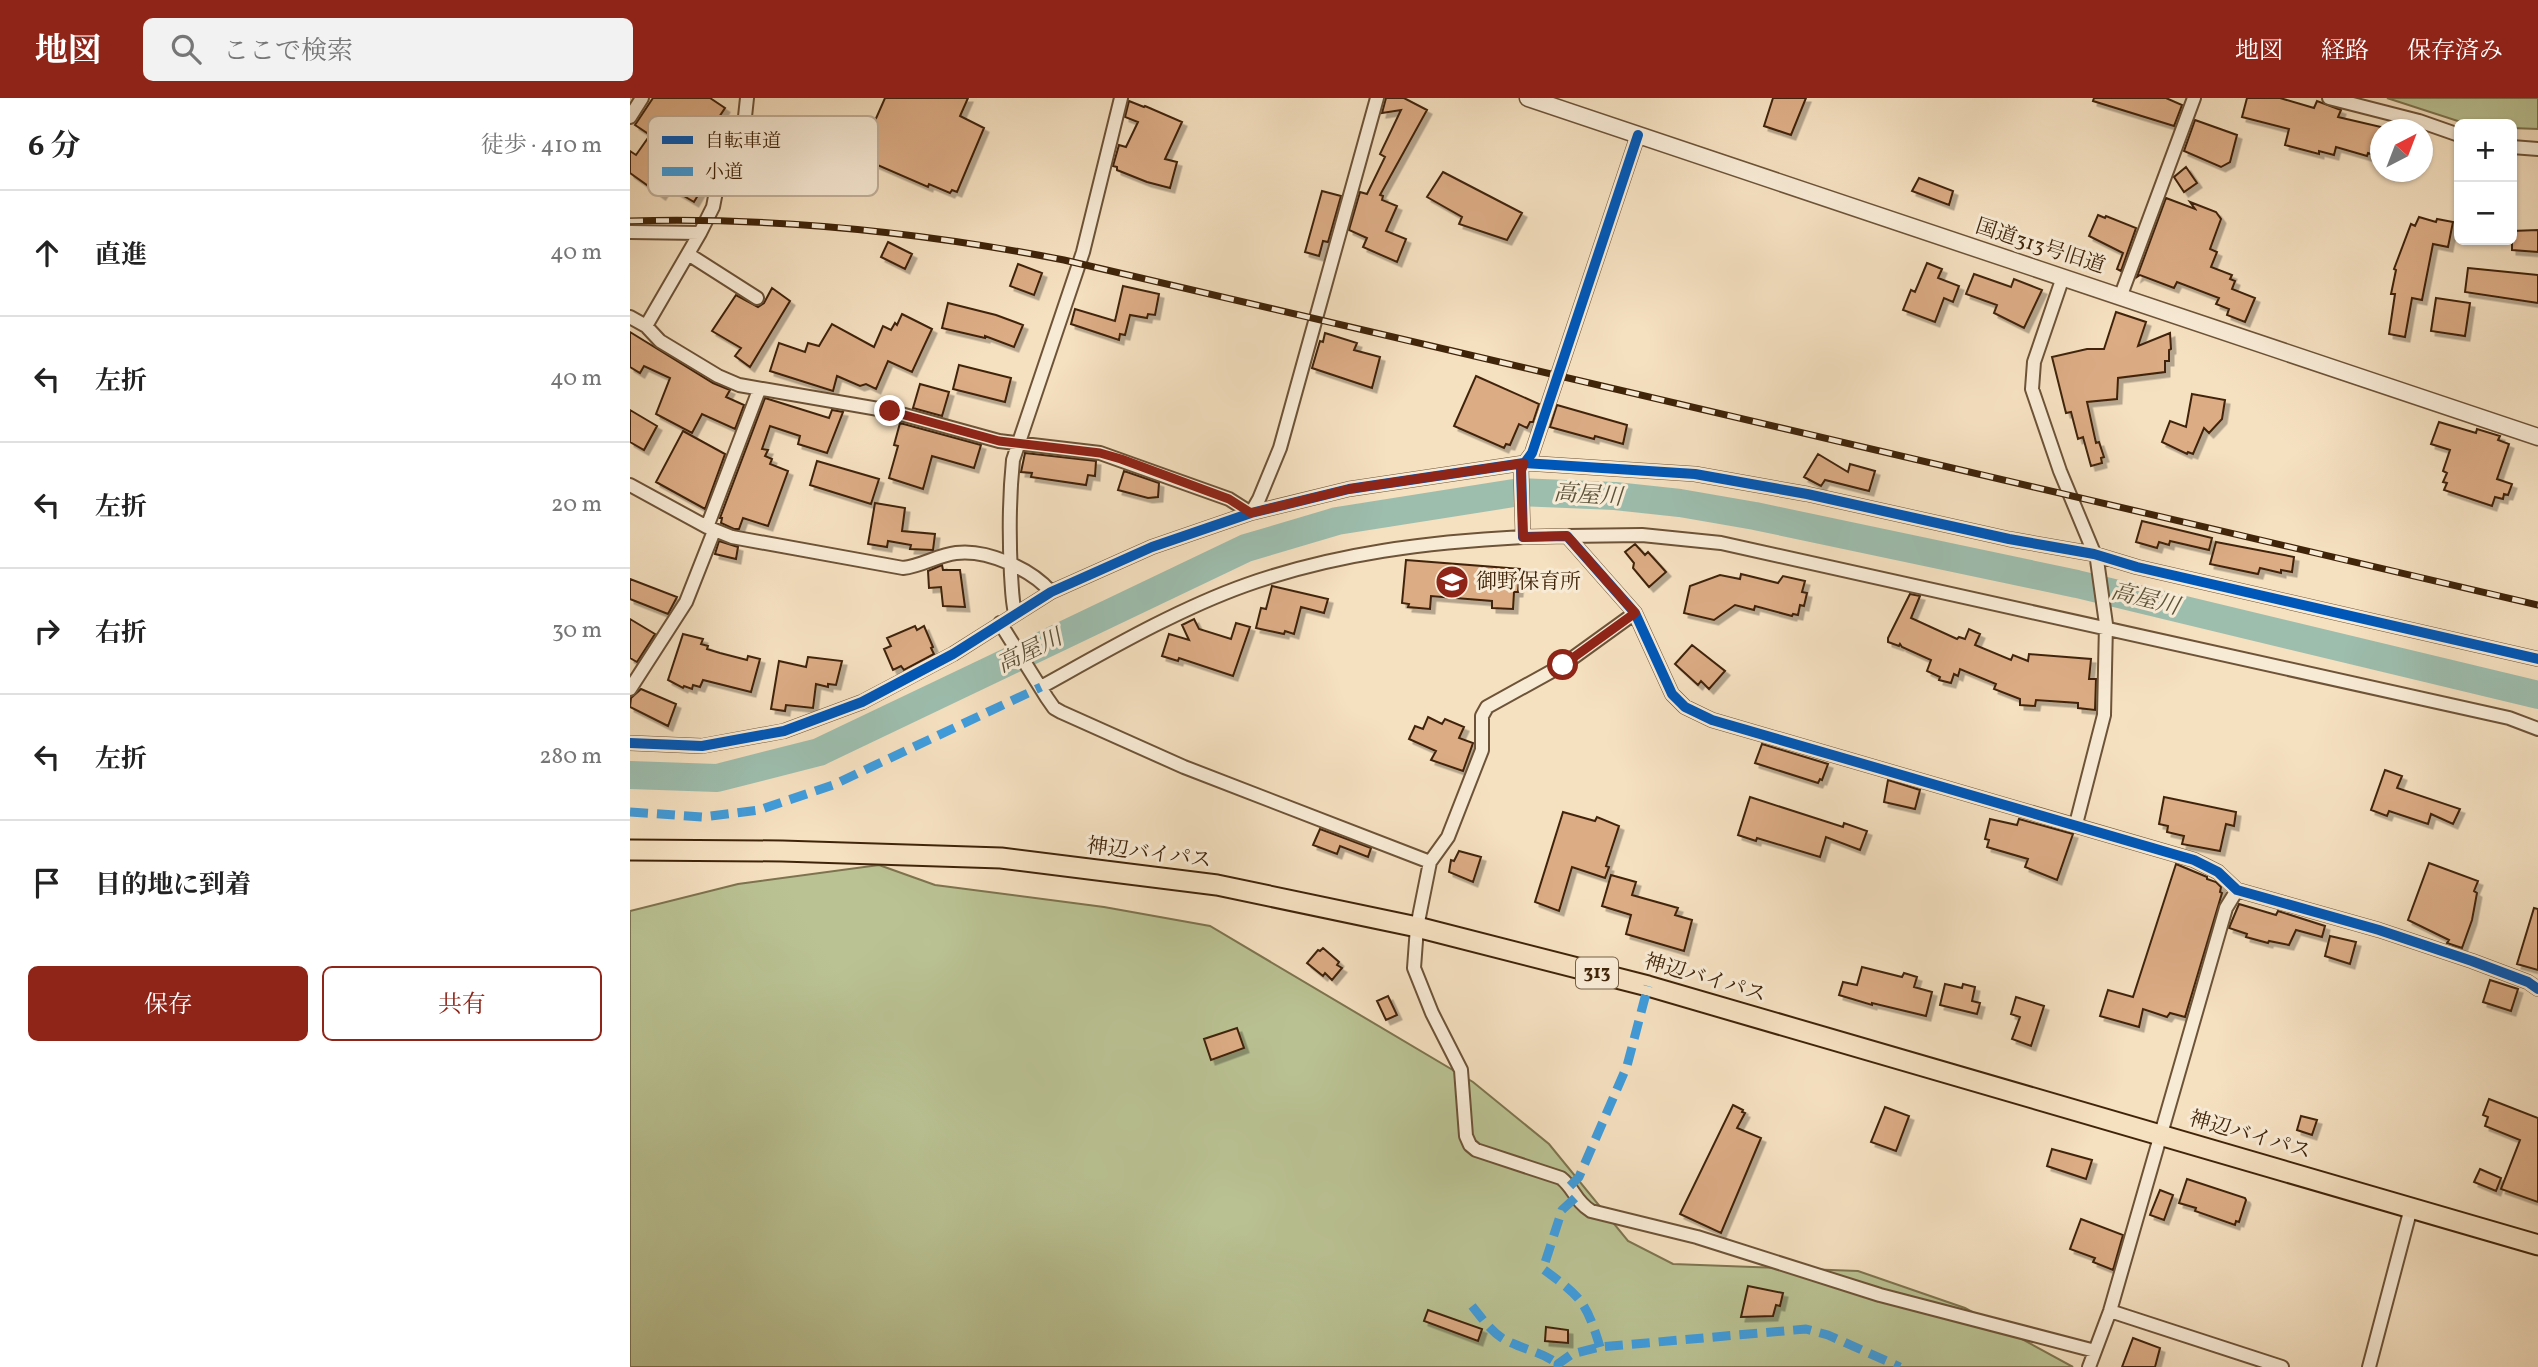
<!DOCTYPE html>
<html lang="ja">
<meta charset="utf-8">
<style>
body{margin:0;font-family:Vollkorn,"Noto Serif JP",serif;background:#f2f2f2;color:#222}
.controls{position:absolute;right:21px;top:21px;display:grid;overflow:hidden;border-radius:10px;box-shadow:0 2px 5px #0004}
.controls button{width:63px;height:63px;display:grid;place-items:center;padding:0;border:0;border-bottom:2px solid #e0e0e0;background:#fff;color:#222;font:35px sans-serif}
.compass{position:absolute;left:1740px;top:21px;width:63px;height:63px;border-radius:50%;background:#fff;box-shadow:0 2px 5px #0004;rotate:42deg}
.stop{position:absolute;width:21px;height:21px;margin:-16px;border:5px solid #8f2418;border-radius:50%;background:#fff}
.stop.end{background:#8f2418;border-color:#fff;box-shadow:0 2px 7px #0008}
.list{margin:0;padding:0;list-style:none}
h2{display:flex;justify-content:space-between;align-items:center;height:91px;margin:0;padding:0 28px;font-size:30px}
h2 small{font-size:23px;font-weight:400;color:#767676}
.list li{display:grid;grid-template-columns:46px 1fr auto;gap:21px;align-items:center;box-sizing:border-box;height:126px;padding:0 28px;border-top:2px solid #e0e0e0}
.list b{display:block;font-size:26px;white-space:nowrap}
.list em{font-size:23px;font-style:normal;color:#767676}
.actions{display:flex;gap:14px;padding:21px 28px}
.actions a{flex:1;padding:16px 0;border:2px solid #8f2418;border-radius:10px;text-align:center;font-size:24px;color:#8f2418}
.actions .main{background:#8f2418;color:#fff}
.icon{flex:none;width:38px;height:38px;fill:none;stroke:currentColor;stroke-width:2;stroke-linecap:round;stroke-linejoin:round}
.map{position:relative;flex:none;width:1908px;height:1269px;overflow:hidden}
header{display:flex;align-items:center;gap:42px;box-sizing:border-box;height:98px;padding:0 35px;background:#8f2418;color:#fff}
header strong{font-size:33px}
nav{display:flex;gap:38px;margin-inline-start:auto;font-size:24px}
.search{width:490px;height:63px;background:#f2f2f2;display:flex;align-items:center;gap:18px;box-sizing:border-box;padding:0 24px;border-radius:10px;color:#767676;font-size:26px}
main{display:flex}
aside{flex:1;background:#fff}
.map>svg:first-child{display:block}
.green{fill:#bac293;stroke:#7d734e;stroke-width:2}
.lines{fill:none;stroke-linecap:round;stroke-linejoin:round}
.river{stroke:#9dbdad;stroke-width:28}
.building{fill:#dcac85;stroke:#402409;stroke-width:2;filter:url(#shadow)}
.minor-casing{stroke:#6d5337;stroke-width:16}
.tertiary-casing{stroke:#6d5337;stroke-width:19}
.trunk-casing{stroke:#402409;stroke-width:23}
.minor{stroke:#f8ebd6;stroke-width:12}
.tertiary{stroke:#f8ebd6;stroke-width:16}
.trunk{stroke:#f5e0c0;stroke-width:19}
.rail-casing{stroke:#402409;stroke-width:7}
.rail{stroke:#f8ebd6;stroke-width:4.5;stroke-dasharray:13;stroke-linecap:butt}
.quiet{stroke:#3f9cdd;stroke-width:9;stroke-dasharray:18 9;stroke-linecap:butt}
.cycleway-casing{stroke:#f8ebd6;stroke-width:15}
.cycleway{stroke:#0057b8;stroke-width:10}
.route{stroke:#8f2418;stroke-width:9}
.labels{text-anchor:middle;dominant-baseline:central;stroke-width:6;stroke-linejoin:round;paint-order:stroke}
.shield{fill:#f8ebd6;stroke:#776046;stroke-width:2}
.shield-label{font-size:19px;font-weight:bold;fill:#402409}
.street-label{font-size:21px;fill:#402409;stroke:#f8ebd6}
.poi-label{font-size:21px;fill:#402409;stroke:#f8ebd6;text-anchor:start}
.water-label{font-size:23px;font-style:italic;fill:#5c523a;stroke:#f8ebd6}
.key{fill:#f8ebd6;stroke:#c1af98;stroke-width:2}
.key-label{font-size:19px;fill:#402409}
</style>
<header>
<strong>地図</strong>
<div class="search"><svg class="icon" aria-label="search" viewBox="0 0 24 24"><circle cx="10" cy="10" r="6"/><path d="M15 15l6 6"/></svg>ここで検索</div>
<nav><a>地図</a><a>経路</a><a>保存済み</a></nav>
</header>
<main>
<aside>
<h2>6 分<small>徒歩 · 410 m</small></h2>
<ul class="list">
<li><svg class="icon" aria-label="ahead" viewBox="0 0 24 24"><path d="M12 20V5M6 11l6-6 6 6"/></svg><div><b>直進</b></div><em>40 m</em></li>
<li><svg class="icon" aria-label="left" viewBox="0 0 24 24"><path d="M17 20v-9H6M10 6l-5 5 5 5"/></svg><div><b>左折</b></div><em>40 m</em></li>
<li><svg class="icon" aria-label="left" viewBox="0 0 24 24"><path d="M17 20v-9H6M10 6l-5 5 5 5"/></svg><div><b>左折</b></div><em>20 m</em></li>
<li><svg class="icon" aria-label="right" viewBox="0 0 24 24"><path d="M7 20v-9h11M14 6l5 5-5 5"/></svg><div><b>右折</b></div><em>30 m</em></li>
<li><svg class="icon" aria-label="left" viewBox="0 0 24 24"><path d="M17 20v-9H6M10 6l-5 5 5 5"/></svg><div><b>左折</b></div><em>280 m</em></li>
<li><svg class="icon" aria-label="arrive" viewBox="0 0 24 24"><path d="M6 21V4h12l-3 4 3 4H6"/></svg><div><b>目的地に到着</b></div></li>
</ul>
<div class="actions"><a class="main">保存</a><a>共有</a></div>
</aside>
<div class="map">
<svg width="1908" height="1269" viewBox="0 0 1908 1269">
<defs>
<filter id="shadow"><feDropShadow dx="4.5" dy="4.5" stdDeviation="0" flood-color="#0004"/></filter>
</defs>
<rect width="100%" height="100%" fill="#f5e0c0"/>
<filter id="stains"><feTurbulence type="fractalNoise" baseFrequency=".00286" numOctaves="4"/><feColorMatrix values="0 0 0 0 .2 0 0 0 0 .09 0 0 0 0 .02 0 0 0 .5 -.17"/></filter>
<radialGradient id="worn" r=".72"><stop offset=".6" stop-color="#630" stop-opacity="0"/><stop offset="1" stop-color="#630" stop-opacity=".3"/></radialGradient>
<path class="green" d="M1757,0H1908V31L1882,30V26H1837Z
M249,767L305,787L474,809L580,828L843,984L919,1046L998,1143L1043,1166L1228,1173L1335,1210L1443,1269H0V813L108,786Z"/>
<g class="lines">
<path class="river" d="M0,677L87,680L189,654L616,450L707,423L890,394L985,398L1050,405L1125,418L1447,486L1908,597"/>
</g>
<path class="building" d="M23,0H80L95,10L60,63L81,75L64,104L37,88L31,97L0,75V53L6,57L20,37L5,27Z
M255,0H338L330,18L354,30L327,94L322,92L320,95L299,86L298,89L229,59Z
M756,0H774L797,12L750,97L753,98L752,102L767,108L756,133L776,141L767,164L733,149L737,140L719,132L730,94L737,96L755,59L750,56L771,12L752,15Z
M1143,0H1176L1161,37L1134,28Z
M1464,0H1536L1552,7L1544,28L1463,3Z
M1617,0H1650L1684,10L1687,3L1711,12L1708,19L1751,29L1748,58L1738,55L1737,58L1706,49L1704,57L1689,53V56L1655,47L1659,31L1612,19Z
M499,3L514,9L515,8L552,24L535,61L547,64L540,90L517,84L487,72V69L483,68L489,47L496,49L508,24L495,19Z
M1565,22L1607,37L1600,64L1591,69L1554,53Z
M1556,69L1567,85L1554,94L1544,79Z
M813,74L892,115L877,142L829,126L832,119L797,99Z
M1289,80L1323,93L1319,107L1282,93Z
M692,93L711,98L698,144L693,143L689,158L675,154Z
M1536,100L1565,111L1560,104L1586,114L1591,121L1580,151L1587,154L1581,169L1602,177L1600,181L1605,183L1602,191L1625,200L1615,224L1597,217L1599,211L1586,206L1589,200L1547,184L1544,190L1510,177L1507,179Z
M1468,117L1475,120L1476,118L1506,130L1491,173L1487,171L1493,155L1459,138Z
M1789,119L1806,124L1807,121L1823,124L1818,149L1803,146L1792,202L1782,200L1775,239L1759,236L1765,196H1761L1766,172L1764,171L1781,126L1785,128Z
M1908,132V154L1882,152V133Z
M258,144L282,156L275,171L251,159Z
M1297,165L1312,171L1308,180L1329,188L1323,204L1314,200L1305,224L1273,212L1281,192L1285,194Z
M388,166L412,175L404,197L380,188Z
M1838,170L1908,177V205L1835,194Z
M1344,176L1381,189L1384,181L1412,192L1394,230L1364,215L1367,207L1336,196Z
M493,188L529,196L525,217L518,216L517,220L500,217L495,237L490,236L489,242L441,226L445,211L485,223Z
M142,190L160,203L120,269L105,258L111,250L82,233L106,197L128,209L134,205Z
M1806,200L1840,205L1835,238L1801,233Z
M318,205L366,217L393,227L384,249L355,238V240L312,230Z
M1486,214L1516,224L1508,248L1540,235L1541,251L1539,252V263H1535V274L1488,280L1487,301L1457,304L1466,345L1469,344L1474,359L1471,360L1472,365L1461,368L1453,339L1448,341L1441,314L1436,315L1422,259L1457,251H1474Z
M272,216L302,231L282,274L258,263L246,291L236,286L230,288L207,278L203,293L140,273L149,245L175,254L178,245L189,248L202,226L244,249L253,228L261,232L265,225L267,227Z
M0,234L83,285L100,292L96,299L114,307L105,331L72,316L62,335L26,316L40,280L14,268L10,275L0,269Z
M695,235L727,245L724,252L750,259L742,290L682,270L690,243L693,244Z
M329,267L381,280L375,304L323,291Z
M846,278L909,306L903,324H900L897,330L889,326L880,347L876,346L874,350L824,328Z
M290,286L319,294L312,318L283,310Z
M1562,296L1595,302L1592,321L1579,335L1574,330L1563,356L1558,354L1557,356L1532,344L1540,323L1556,329Z
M135,300L199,320L202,312L213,314L197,355L168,346L170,338L140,328L132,351L138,352L135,358L142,361L140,366L158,373L138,428L113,420L109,431H104L91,425L92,420H90Z
M927,307L997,327L993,346L965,338L964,341L920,329Z
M0,312L27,328L14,352L0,344Z
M1809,324L1846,335L1847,331L1870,338L1868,342L1879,346L1867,381L1882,386L1878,397L1874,396L1873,401L1865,399L1862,408L1814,392L1817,385L1813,384L1817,375L1813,373L1820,352L1801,346Z
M270,325L351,347L344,370L302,358L293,391L259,380L268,348L264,347Z
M53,333L95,356L75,411L26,384Z
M395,355L466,363L465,378L458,377L456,387L401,379L402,375L391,374Z
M1188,356L1218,374L1220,366L1245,373L1239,393L1195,382L1191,388L1174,379Z
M187,363L249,381L241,406L180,387Z
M494,373L529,385L528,399L518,400L488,392Z
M245,405L275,410L272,433L305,436L303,452L280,451L281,447L258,443L257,449L238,446Z
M1512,423L1582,440L1579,452L1540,443L1539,447L1529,444L1527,450L1506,444Z
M89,443L108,449L106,461L85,456Z
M1586,444L1664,459L1662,474L1651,472V475L1630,470L1628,476L1580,466Z
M1005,446L1015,457L1018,454L1036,474L1019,489L1003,470L1004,465L995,454Z
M776,462L890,471L888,494H884L883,511L862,510V503L801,498L800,511L778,509L779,506L772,505Z
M312,467L313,472H330L335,509L313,508L311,489L299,490L298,473Z
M1111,476L1148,485L1153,478L1175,483L1172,494L1177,495L1174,508L1170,507L1168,517L1163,516L1162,518L1125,508L1124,512L1105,507L1084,522L1054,515L1060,488L1090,477L1110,481Z
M0,481L47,499L38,516L0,501Z
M642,488L698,501L694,515L671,509L664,536L655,533L654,536L626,530L631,510L636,511Z
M1280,496L1290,498L1281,520L1327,541L1329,539L1335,541L1339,531L1350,536L1345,547L1381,562L1383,557L1398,563L1399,556L1461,561L1459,581H1466L1465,612L1448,610V605L1406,602L1405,608L1390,607V601L1364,591L1366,586L1330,571L1328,578L1324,576L1321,585L1309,582L1310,579L1297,573L1301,562L1272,549L1270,546L1269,548L1258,544V540Z
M0,521L25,536L7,564L0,560Z
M564,521L569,531L601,541L606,525L620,529L603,578L549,560L548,563L532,558L539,536L559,542L552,527Z
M285,528L287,532L294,528L303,549L301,550L304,556L274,572L271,568L263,572L254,551L261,548L257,540Z
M53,536L73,541L71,546L78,548L77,551L90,555L117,562L118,558L130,561L121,594L73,582L70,589L63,587L62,591L54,588L53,590L38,582Z
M1062,547L1095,573L1079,591L1071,583L1068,587L1045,566Z
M178,559L212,563L206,587L198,586V589L186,586L183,610L156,607L155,613L141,611L149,563L176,569Z
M11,591L46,606L38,628L0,609L1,600Z
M798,619L812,626L815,621L834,629L829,640L843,645L833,673L801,662L806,653L779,641L785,628L793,631Z
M1132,646L1198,666L1192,682L1190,681L1188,685L1125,665Z
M1755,672L1772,678L1767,690L1830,711L1823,726L1801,716L1798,726L1759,713L1757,718L1741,712Z
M1258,682L1290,692L1285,711L1254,704Z
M1120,699L1213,729L1214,725L1237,733L1230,752L1196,739L1190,759L1127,740L1126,743L1108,737Z
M1534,699L1606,714L1604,728L1596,726L1590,753L1552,746L1554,738L1537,734L1538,728L1529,726Z
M933,714L965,723L967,719L989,728L976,768L979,769L975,780L942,769L929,813L905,804Z
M1360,721L1387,727L1389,721L1443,736L1427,782L1395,769L1398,761L1357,749L1359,742L1355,741Z
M690,731L741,750L738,759L710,748L707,756L683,747Z
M829,753L851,759L843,784L819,774L821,762L824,763Z
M1799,765L1848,783L1844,793L1847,795L1842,822L1832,850L1817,845L1819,842L1778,822Z
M1546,766L1577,779V781L1586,784L1591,789L1590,794L1592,795L1555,919L1540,915L1537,919L1513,911L1509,929L1470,918L1478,892L1503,899Z
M981,777L1006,784L1002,797L1048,810L1045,817L1062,822L1054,853L996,836L1001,817L972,808Z
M1609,806L1646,817L1648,813L1695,828L1692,839L1666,832L1659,847L1639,843L1638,845L1616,839L1617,836L1599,830Z
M1904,810L1908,811V872L1887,866Z
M1700,838L1726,844L1720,866L1695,858Z
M693,850L709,864L707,867L712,870L702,882L695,875L693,878L677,865L688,852L690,853Z
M1232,869L1272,879L1274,875L1287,879L1284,889L1302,894L1296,918L1242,905V907L1209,897L1213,884L1227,887Z
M1860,882L1888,891L1881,913L1853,904Z
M1315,886L1332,890L1333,886L1345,889L1342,903L1350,905L1347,916L1310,907Z
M758,898L767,917L756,922L747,903Z
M1386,899L1414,908L1401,948L1382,941L1390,919L1381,916Z
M607,930L614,950L581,962L574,941Z
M1859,1001L1908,1020V1104L1871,1091L1890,1042L1855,1028L1858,1019L1853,1017Z
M1103,1007L1113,1012L1112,1014L1115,1015L1107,1030L1131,1040L1091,1135L1050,1116Z
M1255,1009L1279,1018L1266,1053L1241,1044Z
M1671,1018L1687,1022L1682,1037L1667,1032Z
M1422,1051L1462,1062L1456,1081L1417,1068Z
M1850,1071L1871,1080L1866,1093L1844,1084Z
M1557,1081L1615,1100L1616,1102L1609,1124L1606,1123L1605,1127L1565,1113L1566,1110L1549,1105Z
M1530,1092L1543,1097L1534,1122L1520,1117Z
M1451,1121L1493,1137L1483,1172L1463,1164L1465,1160L1440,1151Z
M1118,1188L1153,1195L1150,1208L1146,1207L1143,1218L1111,1219Z
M798,1212L852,1231L848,1243L794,1223Z
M916,1229L938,1232V1245L915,1243Z
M1503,1240L1530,1250L1525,1269H1492Z"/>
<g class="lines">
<defs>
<path id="minor" d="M1699,0L1789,23L1829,37
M0,19L12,0
M1008,37L902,355L891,370L893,439L937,438L1005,515L1042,596L1055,609L1082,622L1564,762L1588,774L1607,792L1749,832L1842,863L1898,884L1908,891
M1882,49L1908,51
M0,134L70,135
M58,156L127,200
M1433,179L1404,264L1402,291L1430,373L1467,462L1476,526L1474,617L1446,726
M1491,197L1564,0
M0,219L16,228L30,243L88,278L109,287L260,313L369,343L470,355L599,401L621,415
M16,228L70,135L83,109L89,78L114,28L117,0
M0,387L77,429L102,439L273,470C292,468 308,457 326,455C357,451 401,471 421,494
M621,415L629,401L650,350L747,0
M77,429L129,292
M937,438L1012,437L1091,445L1879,620L1908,631
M385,515C382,502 382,490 381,477C379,438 379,401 383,362L453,154L491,0
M370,525L417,600L424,610L431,614L554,669L800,764L787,829L784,870L802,915L831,972L836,1038L840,1047L846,1052L931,1080C945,1091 944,1102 961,1113L1067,1139L1250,1197L1465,1253
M411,589C476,553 546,512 616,487C706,455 799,444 893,439
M0,591L56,504L84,433
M0,645L72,648L154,633L232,604L323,556L421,494L522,449L621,415L719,391L894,365L1065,376L1177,396L1379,441L1464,456L1507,469L1908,561
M800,764L818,739L852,652V618L857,609L933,567L1005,515
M1480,1213L1652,1269
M1459,1269L1480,1213L1596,810L1607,792
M1739,1269L1781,1110"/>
<path id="tertiary" d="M898,0L1908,339"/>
<path id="trunk" d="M0,752L152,753L371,760L587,787L787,829L1018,888L1908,1147"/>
</defs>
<use href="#minor" class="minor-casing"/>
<use href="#tertiary" class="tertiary-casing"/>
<use href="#trunk" class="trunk-casing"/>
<use href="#minor" class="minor"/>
<use href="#tertiary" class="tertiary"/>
<use href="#trunk" class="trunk"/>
<defs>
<path id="rail" d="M0,123C145,119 291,134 434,162L1908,507"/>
</defs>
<use href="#rail" class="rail-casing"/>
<use href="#rail" class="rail"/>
<path class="quiet" d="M0,714L73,719L129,712L203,687L411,589
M940,1088L949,1079L997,968L1018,888
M945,1100L932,1112L913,1171C951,1199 956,1203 970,1249
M842,1208C851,1219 860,1232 872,1240C890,1251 911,1253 928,1266
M928,1269V1266L942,1256L970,1249L1176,1231L1198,1237L1270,1269"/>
<defs>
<path id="cycleway" d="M1008,37L902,355L891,370L893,439L937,438L1005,515L1042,596L1055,609L1082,622L1564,762L1588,774L1607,792L1749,832L1842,863L1898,884L1908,891
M0,645L72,648L154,633L232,604L323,556L421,494L522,449L621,415L719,391L894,365L1065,376L1177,396L1379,441L1464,456L1507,469L1908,561"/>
</defs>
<use href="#cycleway" class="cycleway-casing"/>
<use href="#cycleway" class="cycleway"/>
</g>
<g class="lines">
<path class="route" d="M260,313L369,343L470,355L491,361L599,401L621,415L719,391L894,365L891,374L893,439L937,438L1005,515L933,567"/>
</g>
<defs>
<symbol id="school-disc" viewBox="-11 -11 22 22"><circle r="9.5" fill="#8f2418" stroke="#f8ebd6"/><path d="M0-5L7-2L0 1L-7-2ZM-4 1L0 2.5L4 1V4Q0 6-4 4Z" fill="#fff"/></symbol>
</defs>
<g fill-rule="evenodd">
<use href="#school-disc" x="803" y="465" width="38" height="38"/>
</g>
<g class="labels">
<rect class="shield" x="946" y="859.5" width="42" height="31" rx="5"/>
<g class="shield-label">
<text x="967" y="875">313</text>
</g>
<g class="street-label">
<text transform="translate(1410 149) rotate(18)">国道313号旧道</text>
<text transform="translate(519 756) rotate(7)">神辺バイパス</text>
<text transform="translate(1075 881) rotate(16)">神辺バイパス</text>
<text transform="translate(1620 1038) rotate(16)">神辺バイパス</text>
</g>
<g class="poi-label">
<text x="846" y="484">御野保育所</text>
</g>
<g class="water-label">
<text transform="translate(958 398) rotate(4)">高屋川</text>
<text transform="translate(1515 502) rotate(14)">高屋川</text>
<text transform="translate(400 554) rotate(-26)">高屋川</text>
</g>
</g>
<rect x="18" y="18" width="230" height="80" rx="10" class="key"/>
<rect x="32" y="38" width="31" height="8" fill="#0057b8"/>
<rect x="32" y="69" width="31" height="9" fill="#3f9cdd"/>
<g class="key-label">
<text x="75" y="49">自転車道</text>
<text x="75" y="80">小道</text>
</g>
<rect width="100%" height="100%" filter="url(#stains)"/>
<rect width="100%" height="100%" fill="url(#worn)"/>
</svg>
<div class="controls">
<button>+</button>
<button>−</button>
</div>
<svg class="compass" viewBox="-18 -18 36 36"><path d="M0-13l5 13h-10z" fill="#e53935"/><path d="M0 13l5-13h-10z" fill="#767676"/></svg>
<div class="stop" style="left:933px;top:567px"></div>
<div class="stop end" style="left:260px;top:313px"></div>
</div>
</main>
